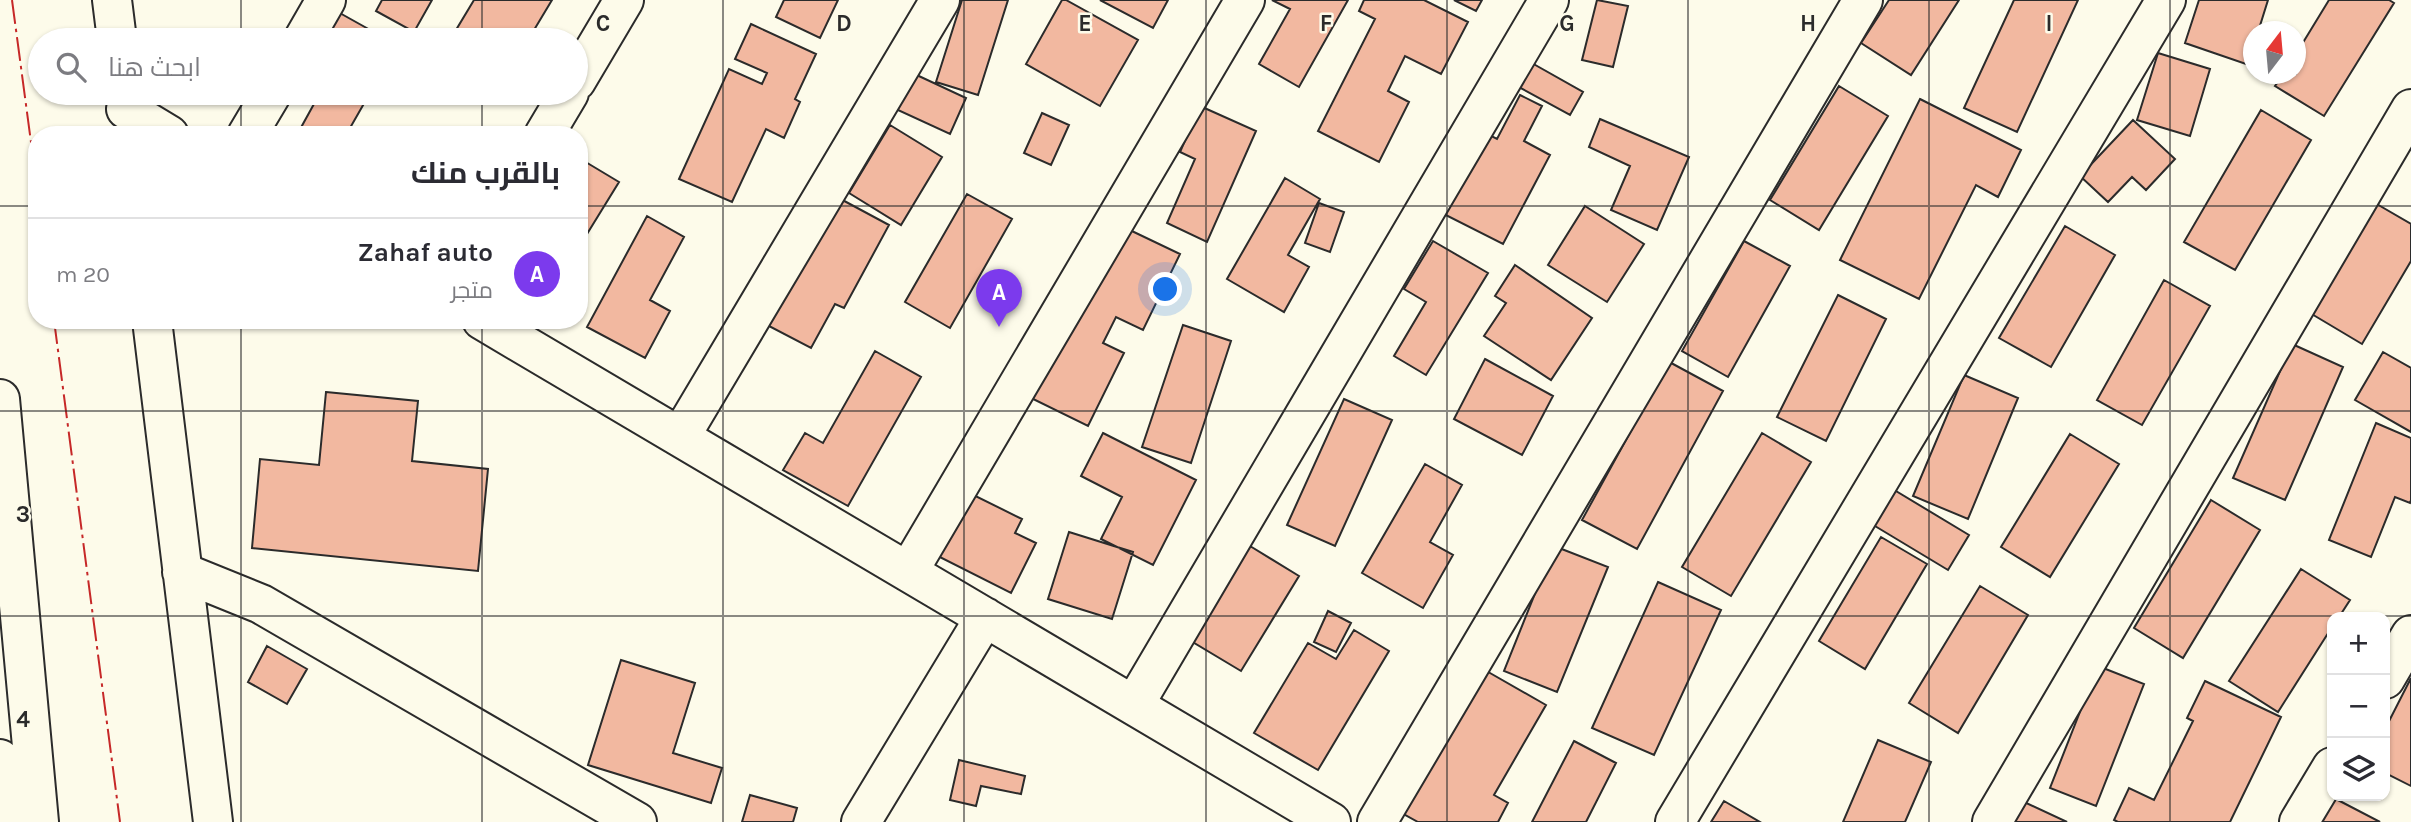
<!DOCTYPE html>
<html lang="ar">
<meta charset="utf-8">
<style>
body{margin:0;font-family:Karla,Cairo,sans-serif;background:#f7f7f7;color:#2b2b33;direction:rtl}
.controls{position:absolute;right:21px;bottom:21px;display:grid;overflow:hidden;border-radius:14px;box-shadow:0 2px 5px #0004}
.controls button{width:63px;height:63px;display:grid;place-items:center;padding:0;border:0;border-bottom:2px solid #e1e1e2;background:#fff;color:#2b2b33;font:35px sans-serif}
.compass{position:absolute;left:2243px;top:21px;width:63px;height:63px;border-radius:50%;background:#fff;box-shadow:0 2px 5px #0004;rotate:16deg}
.you{position:absolute;left:1166px;top:290px;width:24px;height:24px;margin:-18px;border:5px solid #fff;border-radius:50%;background:#1a73e8;box-shadow:0 0 0 10px #1a73e833}
.badge{display:grid;place-items:center;width:46px;height:46px;border-radius:50%;background:#7c3aed;color:#fff;font-size:23px;font-weight:700}
.pin{position:absolute;translate:-50% -58px;filter:drop-shadow(0 2px 4px #0008)}
.pin::after{content:'';position:absolute;top:37px;width:24px;height:21px;background:inherit;clip-path:polygon(0 0,100% 0,50% 100%)}
.list{margin:0;padding:0;list-style:none}
h2{display:flex;justify-content:space-between;align-items:center;height:91px;margin:0;padding:0 28px;font-size:30px}
h2 small{font-size:23px;font-weight:400;color:#7c7c81}
.list li{display:grid;grid-template-columns:46px 1fr auto;gap:21px;align-items:center;box-sizing:border-box;height:112px;padding:0 28px;border-top:2px solid #e1e1e2}
.list b{display:block;font-size:26px;white-space:nowrap}
.list p{margin:0;font-size:23px;white-space:nowrap;color:#7c7c81}
.list em{font-size:23px;font-style:normal;color:#7c7c81}
.icon{flex:none;width:38px;height:38px;fill:none;stroke:currentColor;stroke-width:2;stroke-linecap:round;stroke-linejoin:round}
.map{position:relative;flex:none;width:2411px;height:822px;overflow:hidden;direction:ltr}
.search{position:absolute;background:#fff;box-shadow:0 2px 5px #0004;left:28px;top:28px;width:560px;height:77px;display:flex;align-items:center;gap:18px;box-sizing:border-box;padding:0 24px;border-radius:38px;color:#7c7c81;font-size:26px}
.panel{position:absolute;background:#fff;box-shadow:0 2px 5px #0004;left:28px;top:126px;width:560px;height:203px;border-radius:28px;direction:rtl}
.map>svg:first-child{display:block}
.building{fill:#f2b8a0;stroke:#2b2b2b;stroke-width:2}
.lines{fill:none;stroke-linecap:round;stroke-linejoin:round}
.minor-casing{stroke:#2b2b2b;stroke-width:42}
.secondary-casing{stroke:#2b2b2b;stroke-width:42}
.minor{stroke:#fdfbea;stroke-width:38}
.secondary{stroke:#fdfbea;stroke-width:38}
.power{stroke:#c62828;stroke-width:2;stroke-dasharray:24 5 3.5 5;stroke-linecap:butt}
.grid{fill:none;stroke:#2b2b2b;stroke-width:2;stroke-opacity:0.55}
.grid-label{font-size:23px;text-anchor:middle;font-weight:bold;fill:#2b2b2b;stroke:#fdfbea;stroke-width:5;stroke-linejoin:round;paint-order:stroke}
</style>
<div class="map">
<svg width="2411" height="822" viewBox="0 0 2411 822">
<rect width="100%" height="100%" fill="#fdfbea"/>
<path class="building" d="M382,0H432L414,32L376,11Z
M474,0H552L528,40H462L453,35Z
M784,0H838L820,38L776,17Z
M962,0H1008L978,95L936,82Z
M1062,0H1066L1138,40L1100,106L1026,64Z
M1100,0H1168L1153,28Z
M1272,0H1348L1299,87L1259,64L1290,9Z
M1364,0H1424L1468,22L1441,74L1405,56L1388,91L1409,102L1379,162L1318,131L1375,19L1359,11Z
M1454,0H1482L1476,11Z
M1597,0L1628,6L1613,67L1582,60Z
M1889,0H1959L1911,75L1861,43Z
M2014,0H2078L2017,132L1964,108Z
M2199,0H2268L2258,32H2254V43L2246,64L2185,43Z
M2329,0H2389L2394,3L2324,116L2275,86L2284,74H2296V54Z
M338,12L388,40H322Z
M751,24L816,54L795,99L800,102L784,138L766,129L732,202L679,179L729,69L762,84L767,73L735,59Z
M2158,53L2210,69L2190,136L2137,120Z
M1530,62L1583,92L1570,115L1517,86Z
M891,63L966,98L950,134L874,99Z
M1839,86L1888,116L1819,230L1770,200Z
M320,93H370L346,135H301L298,133Z
M1520,95L1542,106L1524,141L1550,155L1503,244L1422,203L1464,122L1497,139Z
M1920,99L2021,150L1998,197L1976,185L1919,299L1840,260Z
M1200,106L1256,131L1207,242L1167,223L1195,159L1180,152Z
M2261,110L2311,140L2235,270L2184,242Z
M1042,113L1069,125L1051,165L1024,153Z
M1600,119L1689,157L1657,230L1611,210L1630,166L1589,147Z
M2133,120L2175,159L2146,190L2132,177L2108,202L2080,176Z
M890,125L942,157L901,225L849,193Z
M397,128L410,135H394Z
M579,158L619,182L579,247Z
M1285,178L1320,199L1288,255L1309,267L1284,312L1227,279Z
M822,189L889,225L844,308L835,304L811,348L767,325Z
M967,194L1012,219L950,328L905,302Z
M1319,203L1344,212L1330,252L1305,243Z
M2375,203L2411,224V261L2362,344L2310,313Z
M1585,206L1644,244L1607,302L1548,265Z
M647,216L684,237L650,300L670,311L645,358L587,327Z
M1113,222L1180,254L1143,330L1116,317L1103,343L1124,353L1088,426L1027,396Z
M2065,226L2115,255L2051,367L1999,338Z
M1433,241L1488,273L1426,375L1394,356L1426,302L1404,289Z
M1744,241L1790,266L1728,377L1682,351Z
M1515,265L1592,318L1551,380L1484,336L1506,303L1495,296Z
M2164,280L2210,306L2142,425L2097,400Z
M1838,295L1886,319L1826,441L1777,417Z
M1183,325L1231,341L1191,463L1142,447Z
M2292,344L2343,367L2285,500L2233,478Z
M875,351L921,377L848,506L783,470L805,433L823,443Z
M1649,351L1723,391L1637,549L1582,520L1649,398Z
M2383,352L2411,368V432L2355,400Z
M1485,359L1553,396L1522,455L1454,419Z
M1964,375L2018,398L1968,519L1913,496Z
M326,392L418,401L412,461L488,469L478,571L252,548L260,459L319,465Z
M1344,399L1392,420L1335,546L1287,525Z
M2376,423L2411,438V500L2410,503L2395,497L2371,557L2329,540Z
M1103,433L1196,480L1153,565L1101,539L1122,497L1081,476Z
M1762,433L1811,462L1731,596L1682,567Z
M2070,434L2119,464L2050,577L2001,547Z
M1425,464L1462,485L1430,542L1453,555L1423,608L1362,573Z
M941,479L1022,519L1015,533L1036,543L1011,593L910,542Z
M1876,479L1969,535L1948,570L1855,514Z
M2211,500L2260,530L2183,658L2134,628Z
M1069,532L1133,552L1112,619L1048,599Z
M1881,537L1927,564L1865,669L1819,641Z
M1250,546L1299,576L1241,671L1181,635L1216,601Z
M1554,546L1608,567L1557,692L1504,671Z
M2301,569L2350,600L2339,617H2332V627L2278,712L2229,681Z
M1658,582L1721,610L1654,755L1592,728Z
M1980,586L2028,615L1958,733L1909,703Z
M1328,611L1351,623L1336,652L1314,642Z
M1354,630L1389,651L1318,770L1254,733L1308,643L1336,659Z
M267,646L307,669L287,704L248,682Z
M621,660L695,683L673,753L722,768L711,803L588,765Z
M2098,666L2144,684L2096,806L2050,788Z
M1483,669L1546,705L1494,795L1508,803L1498,822H1418L1400,812Z
M2411,678V786L2385,773V729Z
M2205,681L2281,717L2230,822H2118L2114,820L2129,788L2154,800L2193,721L2187,718Z
M1878,740L1931,762L1905,822H1843Z
M1574,741L1616,763L1586,822H1532Z
M959,760L1025,776L1021,794L981,786L976,806L950,800Z
M750,795L797,808L793,822H742Z
M2334,798L2380,822H2322Z
M1724,801L1760,822H1711Z
M2022,801L2067,822H2012Z"/>
<g class="lines">
<defs>
<path id="minor" d="M112,0L117,40
M303,40L326,0
M576,81L624,0
M126,109L169,135
M247,135L272,93
M544,135L569,93
M152,320L213,822
M482,320L1331,822
M680,437L940,0
M182,572L261,604L637,822
M908,572L1245,0
M2385,679L2411,635
M1134,705L1549,0
M861,822L985,617
M1377,822L1863,0
M1675,822L2166,0
M1992,822L2411,109
M2299,822L2332,767"/>
<path id="secondary" d="M0,399L39,822
M0,759L16,822"/>
</defs>
<use href="#minor" class="minor-casing"/>
<use href="#secondary" class="secondary-casing"/>
<use href="#minor" class="minor"/>
<use href="#secondary" class="secondary"/>
<path class="power" d="M12,0L37,187
M54,320L120,822"/>
</g>
<path class="grid" d="M241,0V40M482,0V40M723,0V822M964,0V822M1206,0V822M1447,0V822M1688,0V822M1929,0V822M2170,0V822M241,93V135M482,93V135M0,206H37M579,206H2411M241,320V822M482,320V822M0,411H2411M0,616H2411"/>
<g class="grid-label">
<text x="603" y="31">C</text>
<text x="844" y="31">D</text>
<text x="1085" y="31">E</text>
<text x="1326" y="31">F</text>
<text x="1567" y="31">G</text>
<text x="1808" y="31">H</text>
<text x="2049" y="31">I</text>
<text x="23" y="522">3</text>
<text x="23" y="727">4</text>
</g>
</svg>
<div class="controls">
<button>+</button>
<button>−</button>
<button><svg class="icon" aria-label="layers" viewBox="0 0 24 24"><path d="M12 4l9 5-9 5-9-5zM3 14l9 5 9-5"/></svg></button>
</div>
<svg class="compass" viewBox="-18 -18 36 36"><path d="M0-13l5 13h-10z" fill="#e53935"/><path d="M0 13l5-13h-10z" fill="#7c7c81"/></svg>
<div class="you"></div>
<div class="pin badge" style="left:999px;top:327px">A</div>
<div class="search"><svg class="icon" aria-label="search" viewBox="0 0 24 24"><circle cx="10" cy="10" r="6"/><path d="M15 15l6 6"/></svg>ابحث هنا</div>
<section class="panel">
<h2>بالقرب منك<small></small></h2>
<ul class="list">
<li><span class="badge">A</span><div><b>Zahaf auto</b><p>متجر</p></div><em>20 m</em></li>
</ul>
</section>
</div>
